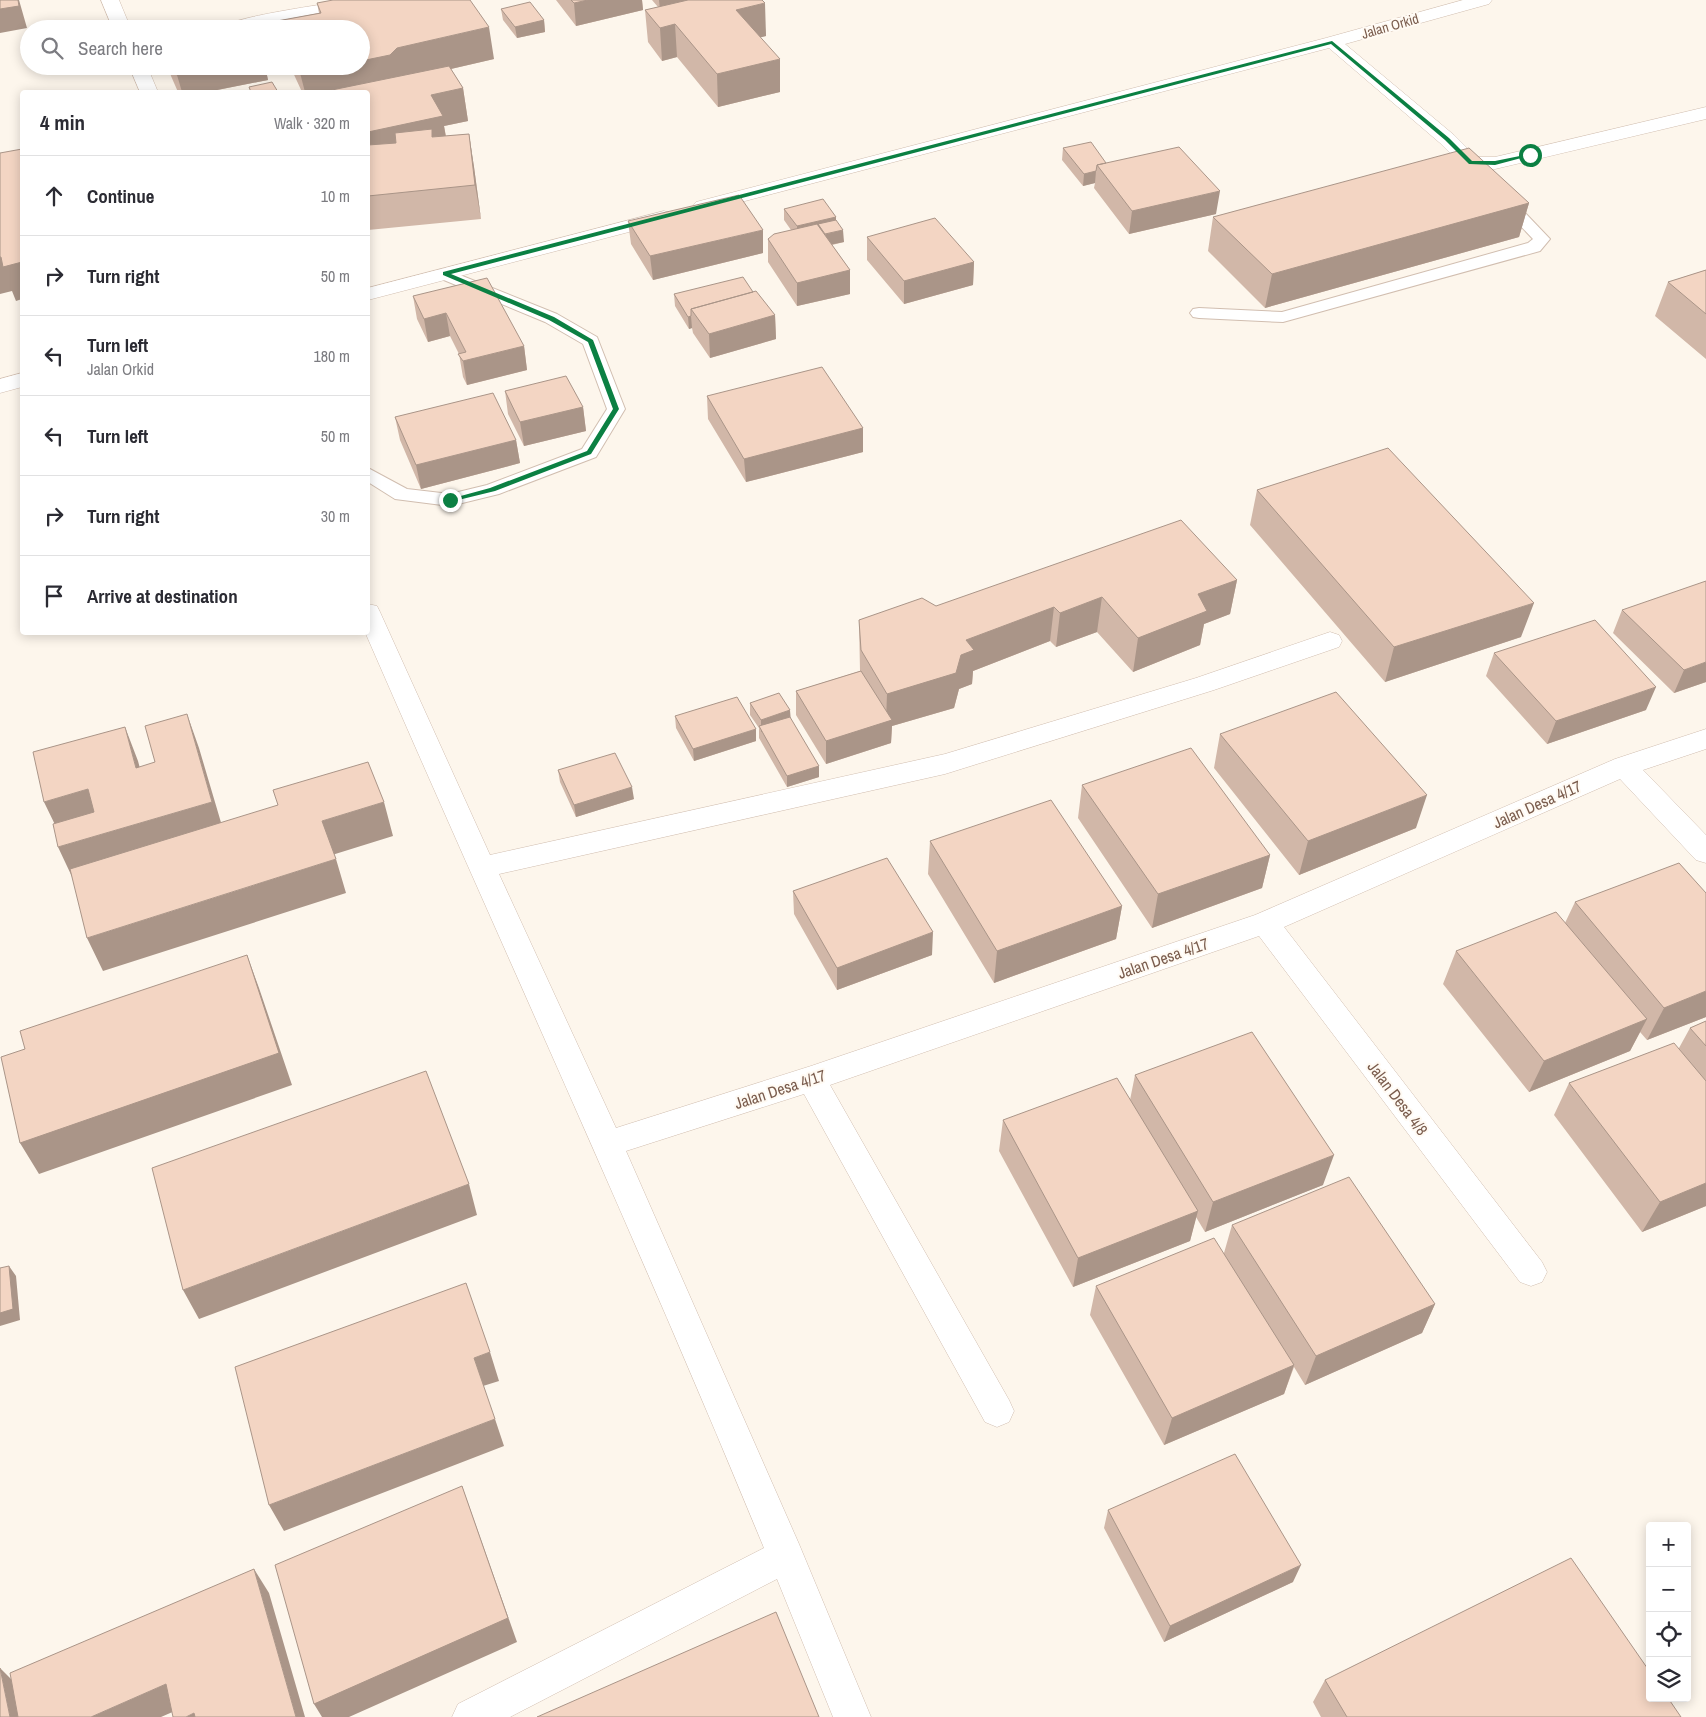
<!DOCTYPE html>
<meta charset="utf-8">
<style>
body{margin:0;font-family:"Archivo Narrow",sans-serif;background:#f7f7f7;color:#2b2b33}
.controls{position:absolute;right:15px;bottom:15px;display:grid;overflow:hidden;border-radius:5px;box-shadow:0 2px 12px #0003}
.controls button{width:45px;height:45px;display:grid;place-items:center;padding:0;border:0;border-bottom:1px solid #e1e1e2;background:#fff;color:#2b2b33;font:25px sans-serif}
.stop{position:absolute;width:15px;height:15px;margin:-11px;border:4px solid #0b8043;border-radius:50%;background:#fff}
.stop.end{background:#0b8043;border-color:#fff;box-shadow:0 1px 5px #0008}
.list{margin:0;padding:0;list-style:none}
h2{display:flex;justify-content:space-between;align-items:center;height:65px;margin:0;padding:0 20px;font-size:21px}
h2 small{font-size:16px;font-weight:400;color:#7c7c81}
.list li{display:grid;grid-template-columns:32px 1fr auto;gap:15px;align-items:center;box-sizing:border-box;height:80px;padding:0 20px;border-top:1px solid #e1e1e2}
.list b{display:block;font-size:19px;white-space:nowrap}
.list p{margin:0;font-size:16px;white-space:nowrap;color:#7c7c81}
.list em{font-size:16px;font-style:normal;color:#7c7c81}
.icon{flex:none;width:28px;height:28px;fill:none;stroke:currentColor;stroke-width:2;stroke-linecap:round;stroke-linejoin:round}
.map{position:relative;flex:none;width:1706px;height:1717px;overflow:hidden}
.search{position:absolute;background:#fff;box-shadow:0 2px 12px #0003;left:20px;top:20px;width:350px;height:55px;display:flex;align-items:center;gap:12px;box-sizing:border-box;padding:0 18px;border-radius:28px;color:#7c7c81;font-size:19px}
.panel{position:absolute;background:#fff;box-shadow:0 2px 12px #0003;left:20px;top:90px;width:350px;height:545px;border-radius:5px}
.map>svg:first-child{display:block}
.lines{fill:none;stroke-linecap:round;stroke-linejoin:round}
.lane-casing{stroke:#d1beb0;stroke-width:2}
.street-casing{stroke:#d1beb0;stroke-width:1}
.lane{fill:#fff;fill-rule:evenodd}
.street{fill:#fff;fill-rule:evenodd}
.wall{fill:#d1b7a8}
.shaded-wall{fill:#aa9588}
.building{fill:#f3d5c3;stroke:#aa9588}
.route{fill:#0b8043}
.labels{text-anchor:middle;dominant-baseline:central;stroke-width:4;stroke-linejoin:round;paint-order:stroke}
.far-street-label{font-size:14px;fill:#7a5c4d;stroke:#fffaf3}
.street-label{font-size:16px;fill:#7a5c4d;stroke:#fffaf3}
</style>
<div class="map">
<svg width="1706" height="1717" viewBox="0 0 1706 1717">
<rect width="100%" height="100%" fill="#fdf6ec"/>
<g class="lines">
<defs>
<path id="lane" d="M1503,194L1509,196L1550,239L1540,251L1283,322L1199,318L1193,317L1190,313L1193,309L1199,308L1282,312L1528,243L1533,239L1495,199Z
M445,269L557,314L597,337L625,409L596,457L499,494L450,506L395,499L368,482V468L407,489L450,494L487,485L582,449L607,409L583,344L545,322L439,278L437,274L439,270Z"/>
<path id="street" d="M101,0H119L131,29H113Z
M349,0H388L385,4L379,5L246,29H219C228,17 328,4 349,0Z
M1463,0H1492L1489,4L1345,44L1454,135L1476,157H1495L1706,107V119L1495,169L1464,167L1440,143L1329,48L703,212L696,210L693,206L696,202L1326,38Z
M129,66H147L158,92H140Z
M664,211L671,213L674,217L671,221L368,300V288Z
M22,373V387L0,393V379Z
M368,604L377,606L380,612L490,855L945,754L1196,678L1330,632L1339,635L1342,641L1339,647L1214,690L945,774L499,874L616,1128L811,1066L1255,915L1615,759L1706,729V749L1643,770L1706,835V863L1696,860L1620,779L1284,927L1542,1262L1547,1272L1542,1282L1531,1286L1520,1282L1259,936L830,1085L1009,1400L1014,1411L1009,1422L997,1427L985,1422L804,1094L626,1151L799,1544L871,1717H833L777,1579L510,1717H452L458,1704L764,1548C637,1239 498,938 365,632H368Z"/>
</defs>
<use href="#lane" class="lane-casing"/>
<use href="#street" class="street-casing"/>
<use href="#lane" class="lane"/>
<use href="#street" class="street"/>
</g>
<path class="wall" d="M556,0H642L643,10L576,26Z
M652,0H762L766,36L760,37L780,92L718,107L677,57L662,61L648,42L645,10L658,7Z
M317,3L494,59L451,69L463,88L468,121L444,126L446,136L469,134L474,167L481,219L368,230V92H302L290,66H361V29H279L277,21L319,13Z
M501,9L544,20L545,32L517,38L503,20Z
M168,66H265L268,80L207,92H178L171,76Z
M1063,148L1106,163L1216,214L1129,234L1094,188L1095,183L1083,186L1062,160Z
M1529,203L1519,237L1265,308L1208,251L1213,217Z
M784,209L836,217V220L844,242L832,245L850,270V294L797,306L768,262V239L791,230L784,220Z
M628,221L763,253L653,280L631,244Z
M867,237L974,262L973,285L904,304L867,260Z
M1706,270V359L1655,316L1668,282Z
M753,292L775,315L776,339L710,358L693,333L692,328L689,329L675,306L674,294Z
M413,296L524,346L527,370L467,385L463,377L459,354L450,336L428,342L417,319Z
M505,391L583,407L586,431L524,446L508,414Z
M707,396L863,428V452L746,482L708,419Z
M395,417L516,440L520,463L421,489L400,440Z
M1257,490L1521,637L1385,682L1250,525Z
M1237,580L1230,614L1204,624L1200,645L1133,672L1097,632L1056,647L1050,641L973,671L972,684L959,689L954,708L892,726L891,743L826,764L796,715V691L860,671L859,620L936,606Z
M1622,610L1706,682L1674,693L1613,633Z
M1494,653L1646,710L1547,744L1486,676Z
M750,703L790,710V717L819,777L787,787L759,738V728L750,715Z
M675,716L756,741L694,761L676,728Z
M1220,734L1416,828L1299,875L1214,768Z
M558,770L634,799L576,817L560,782Z
M1082,785L1270,855L1262,888L1152,928L1078,818Z
M930,841L1122,906L1116,939L994,983L928,874Z
M793,891L932,955L837,990L794,914Z
M1575,902L1706,1017L1647,1040L1640,1032L1630,1051L1529,1092L1443,984L1456,951L1565,923Z
M1706,1021V1206L1642,1232L1554,1115L1569,1083L1679,1048L1690,1028Z
M1135,1075L1323,1185L1205,1232L1196,1217L1190,1241L1073,1287L999,1151L1003,1120L1130,1100Z
M1232,1225L1435,1304L1422,1333L1305,1385L1294,1367L1284,1394L1164,1445L1090,1315L1096,1286L1224,1253Z
M1108,1510L1293,1582L1164,1642L1104,1528Z
M1325,1680L1681,1717H1321L1313,1702Z"/>
<path class="shaded-wall" d="M18,0H19L27,28L0,33V9Z
M588,0H642L643,10L576,26L574,3Z
M659,0H706L660,10Z
M765,3L766,36L738,43L736,10Z
M544,20L545,32L517,38L515,27Z
M675,24L677,57L662,61L660,28Z
M489,27L494,59L403,80L322,92H305L300,73L334,66H361V61L397,48Z
M780,59V92L718,107L717,74Z
M220,66H265L268,80L207,92H182L177,75Z
M463,88L468,121L444,126L448,150L368,167V132L431,95Z
M469,134L474,167L481,219L475,185Z
M1096,171L1095,183L1083,186L1084,174Z
M1220,191L1216,214L1129,234L1132,211Z
M1529,203L1519,237L1265,308L1272,274Z
M836,217V229L797,238V226Z
M763,230V253L653,280L650,256Z
M843,230L844,242L824,246L823,235Z
M0,257L22,262V299L16,301L12,291L0,294Z
M974,262L973,285L904,304V281Z
M850,270V294L797,306V283Z
M446,313L450,336L428,342L424,319Z
M775,315L776,339L710,358L709,334Z
M691,316L692,328L689,329L688,317Z
M524,346L527,370L467,385L463,361Z
M583,407L586,431L524,446L520,422Z
M863,428V452L746,482L744,459Z
M516,440L520,463L421,489L416,465Z
M1237,580L1230,614L1204,624L1200,645L1133,672L1138,638L1198,594Z
M1102,597L1097,632L1056,647L1060,613Z
M1534,603L1521,637L1385,682L1394,647Z
M1054,607L1050,641L973,671L972,684L959,689L954,708L892,726L891,743L826,764V741L886,721L887,694L966,640Z
M1706,662V682L1674,693L1684,670Z
M1656,687L1646,710L1547,744L1556,721Z
M790,710L791,722L761,732V720Z
M187,714L199,748L225,836L74,881L58,847L212,802Z
M125,727L138,761L149,802L136,768Z
M756,729V741L694,761L693,749Z
M819,766V777L787,787V776Z
M632,787L634,799L576,817L574,805Z
M88,789L103,823L60,835L44,802Z
M1427,795L1416,828L1299,875L1308,841Z
M384,802L393,836L332,855L322,821Z
M1270,855L1262,888L1152,928L1158,894Z
M336,859L346,893L103,971L87,938Z
M1122,906L1116,939L994,983L997,951Z
M933,932L932,955L837,990V968Z
M247,955L259,988L292,1085L39,1174L20,1143Z
M1706,991V1017L1647,1040L1664,1008Z
M1647,1019L1630,1051L1529,1092L1544,1061Z
M1334,1155L1323,1185L1205,1232L1213,1202Z
M1706,1183V1206L1642,1232L1660,1202Z
M469,1184L477,1215L199,1319L183,1290Z
M1198,1211L1190,1241L1073,1287L1078,1258Z
M9,1266L16,1276L20,1320L0,1326V1313Z
M1435,1304L1422,1333L1305,1385L1316,1356Z
M490,1352L499,1381L483,1386L474,1358Z
M1294,1365L1284,1394L1164,1445L1172,1418Z
M495,1419L504,1446L284,1531L269,1505Z
M462,1486L517,1642L349,1717H322L314,1704Z
M1301,1565L1293,1582L1164,1642L1170,1626Z
M254,1569L269,1593L305,1717H296Z
M0,1668L23,1691L28,1717H10Z
M166,1684L184,1707L161,1717H91Z
M194,1713L197,1717H186Z"/>
<path class="building" d="M0,0H18L19,6L0,9Z
M333,0H470L489,27L397,48L390,55L361,61V29H280L277,21L321,13L317,3Z
M571,0H588L574,3Z
M688,0H762L765,3L736,10L780,59L717,74L675,24L660,28L645,10Z
M530,2L544,20L515,27L501,9Z
M169,66H220L177,75L170,69Z
M297,66H334L300,73Z
M449,66L463,88L431,95L443,116L368,132V92H322Z
M272,82L278,92H251L249,87Z
M432,129V137L469,134L475,185L368,196V145L396,143L395,133Z
M1091,142L1106,163L1097,165L1096,171L1084,174L1063,148Z
M1179,147L1220,191L1132,211L1097,165Z
M1469,148L1529,203L1272,274L1213,217Z
M22,149V262L3,267L1,257H0V153Z
M739,195L763,230L650,256L628,221Z
M823,199L836,217L797,226L784,209Z
M935,218L974,262L904,281L867,237Z
M836,220L843,230L825,234L818,224Z
M817,224L850,270L797,283L768,239L774,234Z
M1706,270V314L1668,282Z
M743,277L753,292L691,309V316L688,317L674,294Z
M487,278L524,346L463,361L458,354L466,352L446,313L424,319L413,296Z
M756,291L775,315L709,334L691,309Z
M822,367L863,428L744,459L707,396Z
M566,376L583,407L520,422L505,391Z
M493,393L516,440L416,465L395,417Z
M1388,448L1534,603L1394,647L1257,490Z
M1181,520L1237,580L1198,594L1207,611L1138,638L1102,597L1060,613L1054,607L966,640L974,650L961,655L956,673L887,694L861,650L859,620L922,598L936,606Z
M1706,581V662L1684,670L1622,610Z
M1595,620L1656,687L1556,721L1494,653Z
M861,671L892,720L826,741L796,691Z
M1336,692L1427,795L1308,841L1220,734Z
M779,693L790,710L761,720L750,703Z
M737,697L756,729L693,749L675,716Z
M187,714L212,802L58,847L53,824L94,812L88,789L44,802L33,752L125,727L136,768L155,762L145,726Z
M790,717L819,766L787,776L759,726Z
M1191,748L1270,855L1158,894L1082,785Z
M615,753L632,787L574,805L558,770Z
M368,762L384,802L322,821L336,859L87,938L70,869L278,805L273,790Z
M1051,800L1122,906L997,951L930,841Z
M887,858L933,932L837,968L793,891Z
M1679,863L1706,893V991L1664,1008L1575,902Z
M1556,912L1647,1019L1544,1061L1456,951Z
M247,955L279,1053L20,1143L1,1057L25,1049L20,1031Z
M1706,1021V1046L1690,1028Z
M1252,1032L1334,1155L1213,1202L1135,1075Z
M1674,1043L1706,1081V1183L1660,1202L1569,1083Z
M426,1071L469,1184L183,1290L152,1168Z
M1117,1078L1198,1211L1078,1258L1003,1120Z
M1349,1177L1435,1304L1316,1356L1232,1225Z
M1214,1238L1294,1365L1172,1418L1096,1286Z
M9,1266L13,1309L0,1313V1268Z
M466,1283L490,1352L474,1358L495,1419L269,1505L235,1367Z
M1235,1454L1301,1565L1170,1626L1108,1510Z
M462,1486L508,1618L314,1704L275,1565Z
M1571,1558L1650,1672V1698H1668L1681,1717H1347L1325,1680Z
M254,1569L296,1717H195L194,1713L186,1717H173L166,1684L91,1717H18L10,1673Z
M776,1612L819,1717H537Z
M0,1668L10,1717H0Z"/>
<path class="route" d="M1332,41L1449,138L1472,161H1495L1530,154L1533,155L1495,165L1469,164L1445,140L1331,44L451,274L554,317L593,340L619,409L591,454L495,491L450,502L446,500L490,488L587,451L613,409L588,342L549,320L443,275V272Z"/>
<g class="labels">
<g class="far-street-label">
<text transform="translate(1390 26) rotate(-16)">Jalan Orkid</text>
</g>
<g class="street-label">
<text transform="translate(1537 804) rotate(-24)">Jalan Desa 4/17</text>
<text transform="translate(1163 958) rotate(-19)">Jalan Desa 4/17</text>
<text transform="translate(780 1089) rotate(-18)">Jalan Desa 4/17</text>
<text transform="translate(1398 1098) rotate(53)">Jalan Desa 4/8</text>
</g>
</g>
</svg>
<div class="controls">
<button>+</button>
<button>−</button>
<button><svg class="icon" aria-label="locate" viewBox="0 0 24 24"><circle cx="12" cy="12" r="6"/><path d="M12 2v4M12 18v4M2 12h4M18 12h4"/></svg></button>
<button><svg class="icon" aria-label="layers" viewBox="0 0 24 24"><path d="M12 4l9 5-9 5-9-5zM3 14l9 5 9-5"/></svg></button>
</div>
<div class="stop" style="left:1530px;top:155px"></div>
<div class="stop end" style="left:450px;top:500px"></div>
<div class="search"><svg class="icon" aria-label="search" viewBox="0 0 24 24"><circle cx="10" cy="10" r="6"/><path d="M15 15l6 6"/></svg>Search here</div>
<section class="panel">
<h2>4 min<small>Walk · 320 m</small></h2>
<ul class="list">
<li><svg class="icon" aria-label="ahead" viewBox="0 0 24 24"><path d="M12 20V5M6 11l6-6 6 6"/></svg><div><b>Continue</b></div><em>10 m</em></li>
<li><svg class="icon" aria-label="right" viewBox="0 0 24 24"><path d="M7 20v-9h11M14 6l5 5-5 5"/></svg><div><b>Turn right</b></div><em>50 m</em></li>
<li><svg class="icon" aria-label="left" viewBox="0 0 24 24"><path d="M17 20v-9H6M10 6l-5 5 5 5"/></svg><div><b>Turn left</b><p>Jalan Orkid</p></div><em>180 m</em></li>
<li><svg class="icon" aria-label="left" viewBox="0 0 24 24"><path d="M17 20v-9H6M10 6l-5 5 5 5"/></svg><div><b>Turn left</b></div><em>50 m</em></li>
<li><svg class="icon" aria-label="right" viewBox="0 0 24 24"><path d="M7 20v-9h11M14 6l5 5-5 5"/></svg><div><b>Turn right</b></div><em>30 m</em></li>
<li><svg class="icon" aria-label="arrive" viewBox="0 0 24 24"><path d="M6 21V4h12l-3 4 3 4H6"/></svg><div><b>Arrive at destination</b></div></li>
</ul>
</section>
</div>
